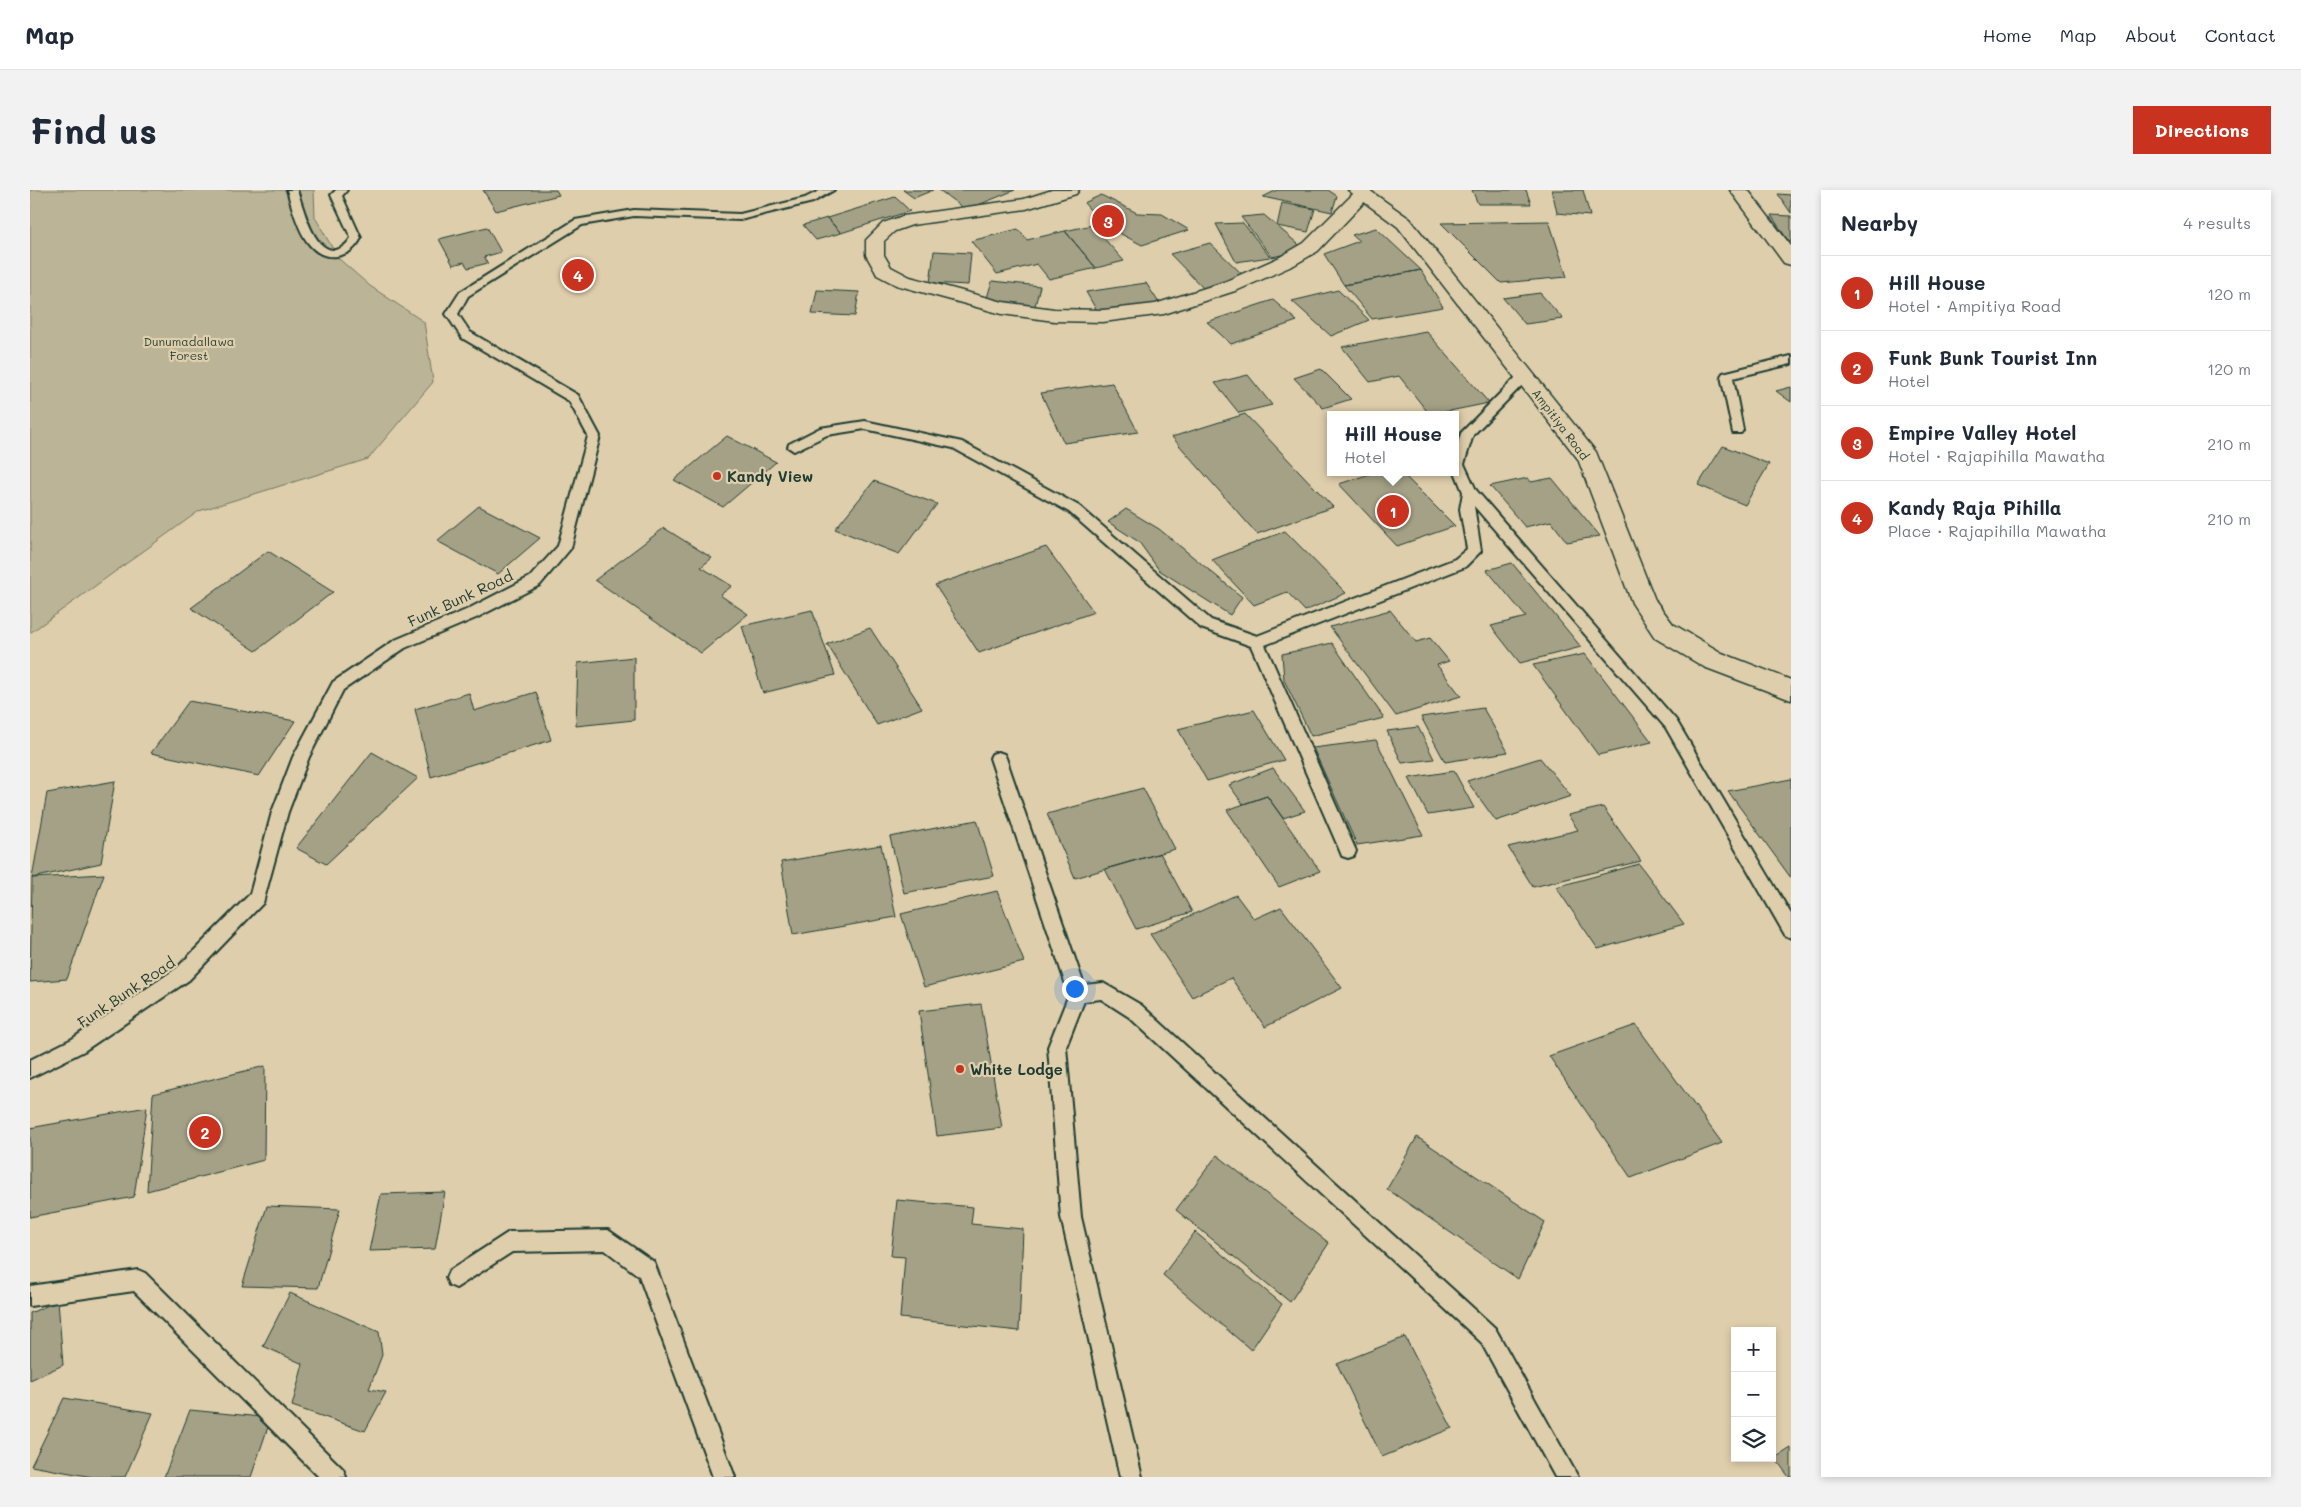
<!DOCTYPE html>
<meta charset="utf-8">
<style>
body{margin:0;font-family:Mali,sans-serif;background:#f2f2f3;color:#1f2937}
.controls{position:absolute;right:15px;bottom:15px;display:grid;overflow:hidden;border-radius:0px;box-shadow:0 2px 8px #0003}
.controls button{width:45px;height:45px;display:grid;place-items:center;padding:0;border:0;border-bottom:1px solid #e0e1e3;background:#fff;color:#1f2937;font:25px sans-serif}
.you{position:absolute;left:1044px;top:798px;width:18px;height:18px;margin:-12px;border:4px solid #fff;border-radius:50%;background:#1a73e8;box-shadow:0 0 0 8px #1a73e833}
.badge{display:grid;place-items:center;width:32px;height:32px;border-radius:50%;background:#c8321e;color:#fff;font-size:16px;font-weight:700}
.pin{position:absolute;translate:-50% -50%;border:2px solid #fff;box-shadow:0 1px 5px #0006}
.popup{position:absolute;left:1297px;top:221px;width:132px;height:65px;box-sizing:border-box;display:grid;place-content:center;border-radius:0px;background:#fff;filter:drop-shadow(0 1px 4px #0005);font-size:16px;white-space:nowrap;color:#747a83}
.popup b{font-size:19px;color:#1f2937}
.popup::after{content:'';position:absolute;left:50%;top:100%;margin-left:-10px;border:10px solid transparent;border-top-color:#fff}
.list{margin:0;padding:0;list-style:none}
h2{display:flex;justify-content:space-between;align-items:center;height:65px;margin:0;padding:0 20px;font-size:21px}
h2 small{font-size:16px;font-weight:400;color:#747a83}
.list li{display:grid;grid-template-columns:32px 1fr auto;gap:15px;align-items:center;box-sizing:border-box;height:75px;padding:0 20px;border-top:1px solid #e0e1e3}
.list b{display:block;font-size:19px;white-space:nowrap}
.list p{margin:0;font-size:16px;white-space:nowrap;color:#747a83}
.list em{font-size:16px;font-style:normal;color:#747a83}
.icon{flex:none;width:28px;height:28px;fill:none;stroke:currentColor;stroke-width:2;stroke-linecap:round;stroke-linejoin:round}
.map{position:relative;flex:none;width:1761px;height:1287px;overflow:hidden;border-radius:0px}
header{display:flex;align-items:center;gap:30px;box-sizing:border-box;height:70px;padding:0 25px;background:#fff;border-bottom:1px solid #e0e1e3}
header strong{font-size:24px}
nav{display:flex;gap:28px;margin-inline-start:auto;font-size:18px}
.intro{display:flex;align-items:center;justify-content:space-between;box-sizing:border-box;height:120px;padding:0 30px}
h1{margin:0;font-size:35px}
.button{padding:12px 22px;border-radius:0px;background:#c8321e;color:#fff;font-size:18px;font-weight:700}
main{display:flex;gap:30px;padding:0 30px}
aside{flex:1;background:#fff;border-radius:0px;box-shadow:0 2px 8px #0003}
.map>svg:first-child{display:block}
.green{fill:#bcb496;stroke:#6e7865}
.building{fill:#a4a186;stroke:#1f3d34}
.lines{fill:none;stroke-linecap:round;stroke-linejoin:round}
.lane-casing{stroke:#1f3d34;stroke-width:4}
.street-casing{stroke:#1f3d34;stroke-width:3}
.primary-casing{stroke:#1f3d34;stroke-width:3}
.lane{fill:#dfceab;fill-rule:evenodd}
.street{fill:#dfceab;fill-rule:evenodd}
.primary{fill:#dfceab;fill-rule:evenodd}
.poi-dot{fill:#c8321e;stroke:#dfceab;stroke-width:2}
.labels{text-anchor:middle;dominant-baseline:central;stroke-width:4.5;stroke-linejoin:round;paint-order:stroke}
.far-park-label{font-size:12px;fill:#274339;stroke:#dfceab}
.far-street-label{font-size:12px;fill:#1f3d34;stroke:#dfceab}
.poi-label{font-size:15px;font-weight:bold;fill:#1f3d34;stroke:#dfceab;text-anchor:start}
.street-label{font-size:15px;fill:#1f3d34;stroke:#dfceab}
</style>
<header>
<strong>Map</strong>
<nav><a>Home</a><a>Map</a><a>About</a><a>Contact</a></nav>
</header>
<div class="intro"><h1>Find us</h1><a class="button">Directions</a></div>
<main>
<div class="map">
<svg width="1761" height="1287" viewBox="0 0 1761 1287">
<rect width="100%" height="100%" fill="#dfceab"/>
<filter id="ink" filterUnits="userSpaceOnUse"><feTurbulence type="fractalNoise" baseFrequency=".02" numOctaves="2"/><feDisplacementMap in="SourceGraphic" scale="10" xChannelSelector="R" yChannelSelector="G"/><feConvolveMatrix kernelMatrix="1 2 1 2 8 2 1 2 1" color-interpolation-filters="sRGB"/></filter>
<g filter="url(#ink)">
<path class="green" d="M0,0H284L285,27L308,68L340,96L394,132L403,192L338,269L169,321L0,443Z"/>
<path class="building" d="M453,0H526L529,5L466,21Z
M873,0H903L884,8Z
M909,0H985L936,20Z
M1247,0H1298L1307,6L1302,22L1233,7Z
M1442,0H1496L1501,14H1448Z
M1522,0H1553L1560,26L1527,23Z
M1748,4L1761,5V23Z
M1071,5L1107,23L1132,24L1159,40L1112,55L1074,35L1054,13Z
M865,7L880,21L811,43L797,28Z
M1252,13L1285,19L1278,42L1247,36Z
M1234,25L1275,60L1242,67L1211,27Z
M1741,25L1761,26V52H1759Z
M797,28L811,43L786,50L773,35Z
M1519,31L1537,87L1471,93L1411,33Z
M1213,33L1240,67L1206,72L1186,34Z
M1062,35L1094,71L1066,78L1035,41Z
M457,37L471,62L454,67L458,73L438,78L434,72L423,75L409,49Z
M1346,38L1391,80L1314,95L1294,64L1329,51L1322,45Z
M988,39L997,50L1035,41L1066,78L1019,89L1007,74L967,84L941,51Z
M1180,53L1216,88L1174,99L1140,64Z
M904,61L941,63L938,95L900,93Z
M1391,80L1413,117L1342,129L1314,95Z
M962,91L1010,96L1005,116L956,111Z
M1116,93L1131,116L1070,126L1056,102Z
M787,100L829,102L825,126L782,124Z
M1308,100L1339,130L1301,146L1262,111Z
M1510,103L1533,129L1495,134L1473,108Z
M1243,110L1267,131L1201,154L1177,132Z
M1396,141L1459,213L1400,225L1369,186L1340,192L1312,157Z
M1291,179L1321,209L1293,218L1264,188Z
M1218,185L1242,215L1209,223L1185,193Z
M1082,193L1108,242L1034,253L1011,203Z
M1761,197V212L1746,201Z
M1215,224L1303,317L1227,344L1142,247Z
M697,246L746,272L693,317L644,290Z
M1693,256L1739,274L1715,315L1668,295Z
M1346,282H1371L1425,336L1367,356L1309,294Z
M1498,288L1501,292L1522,288L1570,346L1537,352L1521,331L1495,337L1460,296Z
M844,291L907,314L869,364L805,339Z
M449,316L510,348L468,384L407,351Z
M1096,319L1129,339L1212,407L1200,425L1129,380L1109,352L1078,332Z
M634,338L682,368L671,377L702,396L690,405L718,424L671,463L565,390Z
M1255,341L1316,403L1275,421L1257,402L1224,415L1182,370Z
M1016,357L1064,422L949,463L905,395Z
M238,361L303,402L226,461L161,418Z
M1482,373L1551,457L1490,473L1461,436L1496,427L1457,380Z
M782,420L805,485L733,503L712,436Z
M1360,420L1386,452L1400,448L1419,471L1407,475L1431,506L1366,526L1300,437Z
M840,438L892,518L847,535L797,454Z
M1302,453L1354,528L1281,546L1254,490L1252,464Z
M1555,464L1622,552L1568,565L1503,475Z
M604,467V530L546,536L548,473Z
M506,502L521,550L401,587L385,519L439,503L444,521Z
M159,511L265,531L229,586L121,563Z
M1453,518L1478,562L1415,572L1391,527Z
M1224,520L1254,570L1177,591L1148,539Z
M1388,537L1404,569L1372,573L1357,541Z
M1346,550L1393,645L1327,655L1283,558Z
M342,562L388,588L296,674L266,658Z
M1510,568L1541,606L1466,631L1437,591Z
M1243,578L1275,621L1253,628L1237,606L1213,614L1199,595Z
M1424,581L1444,618L1398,625L1379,588Z
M1761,589V688L1698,601Z
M85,591L71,673L2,688L17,603Z
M1113,598L1145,659L1045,688L1017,624Z
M1237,606L1290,681L1249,697L1197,620Z
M1573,617L1611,671L1503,697L1478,657L1548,640L1538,625Z
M947,630L964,686L874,703L860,647Z
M851,655L866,727L763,745L751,672Z
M1130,663L1162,722L1106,739L1075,679Z
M1609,674L1654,734L1568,759L1526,697Z
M74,684L37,789L0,792L2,688Z
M967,701L994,772L894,797L871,724Z
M1206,705L1224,729L1251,717L1312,798L1235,837L1201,788L1162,807L1120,744Z
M951,814L972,938L907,946L889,821Z
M1606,835L1692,953L1601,988L1519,866Z
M235,876L234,970L117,1001L123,904Z
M117,917L104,1007L0,1027V938Z
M1387,947L1515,1032L1488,1089L1357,999Z
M1187,965L1299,1053L1260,1112L1146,1020Z
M415,1002L405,1059L339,1061L351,1004Z
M867,1010L943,1017L941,1034L993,1039L989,1141L870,1128L875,1067L861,1066Z
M237,1016L310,1019L288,1098L212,1096Z
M1165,1042L1252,1114L1221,1160L1133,1085Z
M260,1103L349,1142L352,1165L339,1199L356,1202L335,1241L262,1216L273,1174L233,1156Z
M28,1111L33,1175L0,1190V1123Z
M1375,1147L1422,1238L1352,1267L1307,1174Z
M34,1208L123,1223L95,1287H63L1,1276Z
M160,1220L241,1228L221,1287H134Z
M1761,1258V1287H1759L1745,1268Z"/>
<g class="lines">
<defs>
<path id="lane" d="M257,0H267C273,16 283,62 305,60C312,59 317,54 321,48L301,5L306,0H317L312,6L331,48C326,58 319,64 307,66C274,71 264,23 257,0Z
M791,0H804L783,12L710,30L604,26L552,35L438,106L428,124L440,142L548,205L570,246L541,358L510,395L446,428L375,458L313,500L279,567L258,622L233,713L159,790L54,861L0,888V870L42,849L147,778L220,704L242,622L263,567L303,492L365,450L436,420L500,387L528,356L558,246L539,211L432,148L416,124L430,102L545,30L604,20L710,24L775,8Z
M1761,166V174L1703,188L1713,240L1711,243H1703L1691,186L1693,183Z
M1495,181L1501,185L1499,188L1443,245L1434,274L1446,300L1646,530L1761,724V748L1755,745L1636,538L1444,316L1451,361L1435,377L1235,455L1326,661L1324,666L1318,668L1312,666L1310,661L1221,456L1171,438L1039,322L923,258L835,239L797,245L764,261L758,257L759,254L790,238L835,231L932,252L1049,316L1181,430L1227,446L1425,369L1437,359L1430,319L1433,302L1425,282L1426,261L1431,243L1491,182Z
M968,562L974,564L976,568L1054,795L1073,793L1111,815L1465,1138L1548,1287H1525L1451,1152L1099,827L1071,809L1054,811L1036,857L1051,1027L1112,1287H1090L1031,1027L1018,857L1039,804L960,568L962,564Z
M578,1040L624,1072L705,1287H683L609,1086L575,1060L482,1062L426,1098L419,1095L416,1088L419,1081L479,1042Z
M108,1080L115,1083L313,1279L316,1287H289L104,1101L0,1116V1096Z"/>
<path id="street" d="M1022,0H1049L1046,4L996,19L882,35L865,41L854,51V65L861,77L880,87L973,112L1024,119L1073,120L1125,114L1194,92L1250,67L1274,53L1327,0H1339L1342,4L1288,61L1264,75L1208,100L1134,124L1073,132L1024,131L972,124L866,95L847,85L845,81L836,65V50L853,33L873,26L994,9Z
M1700,0H1718L1761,56V75L1754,73Z"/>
<path id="primary" d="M1318,0H1339L1380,29L1566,262L1625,410L1643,434L1692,463L1761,490V510L1674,477L1625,448L1602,413L1548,269L1368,37Z"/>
</defs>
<use href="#lane" class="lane-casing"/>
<use href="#street" class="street-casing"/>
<use href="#primary" class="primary-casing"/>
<use href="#lane" class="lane"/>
<use href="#street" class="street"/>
<use href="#primary" class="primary"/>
</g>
</g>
<g class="poi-dot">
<circle cx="687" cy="286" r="5"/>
<circle cx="930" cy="879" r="5"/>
</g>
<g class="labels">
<g class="far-park-label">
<text x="159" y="151">Dunumadallawa<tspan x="159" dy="14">Forest</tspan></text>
</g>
<g class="far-street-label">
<text transform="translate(1531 234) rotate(53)">Ampitiya Road</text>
</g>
<g class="poi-label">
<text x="697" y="286">Kandy View</text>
<text x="940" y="879">White Lodge</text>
</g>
<g class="street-label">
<text transform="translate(430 408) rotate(-25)">Funk Bunk Road</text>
<text transform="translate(96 802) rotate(-34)">Funk Bunk Road</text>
</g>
</g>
</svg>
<div class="controls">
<button>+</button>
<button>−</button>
<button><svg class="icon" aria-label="layers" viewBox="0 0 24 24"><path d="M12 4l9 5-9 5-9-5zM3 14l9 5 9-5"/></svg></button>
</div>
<div class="you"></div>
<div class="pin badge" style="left:1363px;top:321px">1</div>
<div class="popup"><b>Hill House</b>Hotel</div>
<div class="pin badge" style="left:175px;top:942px">2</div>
<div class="pin badge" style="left:1078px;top:31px">3</div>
<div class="pin badge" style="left:548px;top:85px">4</div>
</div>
<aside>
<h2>Nearby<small>4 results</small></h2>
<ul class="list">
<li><span class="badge">1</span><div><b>Hill House</b><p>Hotel · Ampitiya Road</p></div><em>120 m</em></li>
<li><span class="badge">2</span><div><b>Funk Bunk Tourist Inn</b><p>Hotel</p></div><em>120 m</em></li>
<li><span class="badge">3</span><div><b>Empire Valley Hotel</b><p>Hotel · Rajapihilla Mawatha</p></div><em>210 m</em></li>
<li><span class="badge">4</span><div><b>Kandy Raja Pihilla</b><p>Place · Rajapihilla Mawatha</p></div><em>210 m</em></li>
</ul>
</aside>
</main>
